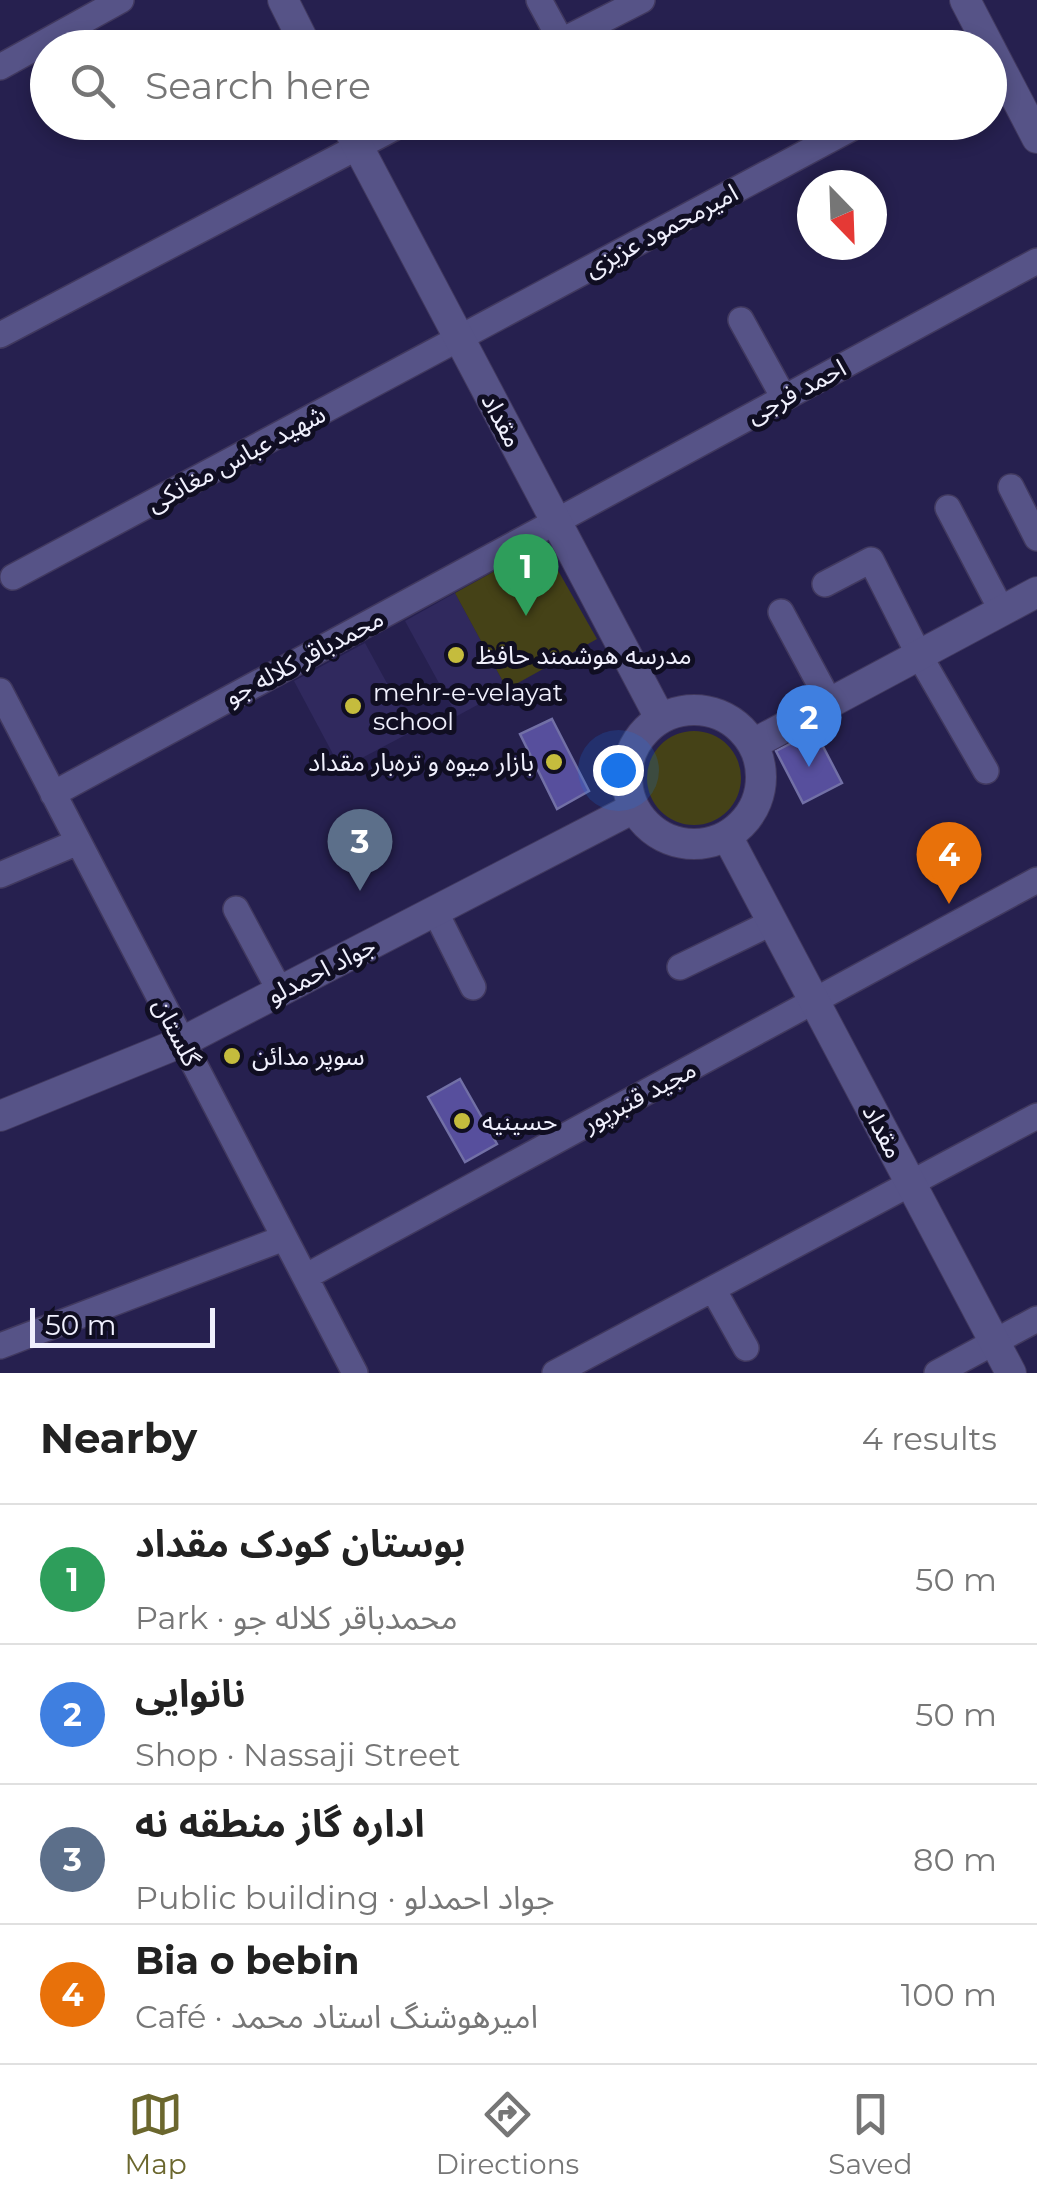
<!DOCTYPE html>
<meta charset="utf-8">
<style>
body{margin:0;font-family:Montserrat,"Noto Sans Arabic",sans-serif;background:#f2f2f2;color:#222}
.compass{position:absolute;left:797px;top:170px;width:90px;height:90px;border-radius:50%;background:#fff;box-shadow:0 5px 15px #0003;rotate:157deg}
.scale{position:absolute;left:30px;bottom:25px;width:185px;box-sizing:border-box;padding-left:10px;border:5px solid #f0f0fd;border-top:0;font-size:28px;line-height:35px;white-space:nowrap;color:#f0f0fd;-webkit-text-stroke:8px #100e22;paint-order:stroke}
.you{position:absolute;left:618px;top:770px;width:35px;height:35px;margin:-25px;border:8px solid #fff;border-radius:50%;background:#1a73e8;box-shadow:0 0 0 15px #1a73e833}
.badge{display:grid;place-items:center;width:65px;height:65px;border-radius:50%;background:#6b672e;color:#fff;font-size:32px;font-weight:700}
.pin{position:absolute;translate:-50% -82px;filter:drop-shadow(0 2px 5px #0008)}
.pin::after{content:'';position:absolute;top:52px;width:35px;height:30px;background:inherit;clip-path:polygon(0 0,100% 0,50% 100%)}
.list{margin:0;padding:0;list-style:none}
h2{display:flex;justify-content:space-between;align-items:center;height:130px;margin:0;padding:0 40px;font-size:42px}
h2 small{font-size:32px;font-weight:400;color:#767676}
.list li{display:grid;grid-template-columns:65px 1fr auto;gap:30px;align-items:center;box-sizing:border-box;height:140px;padding:0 40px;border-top:2px solid #e0e0e0}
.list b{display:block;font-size:38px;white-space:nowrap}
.list p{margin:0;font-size:32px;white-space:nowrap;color:#767676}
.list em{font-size:32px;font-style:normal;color:#767676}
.icon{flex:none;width:55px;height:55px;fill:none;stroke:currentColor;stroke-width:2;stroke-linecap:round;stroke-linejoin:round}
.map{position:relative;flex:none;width:1037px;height:1373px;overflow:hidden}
.search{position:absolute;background:#fff;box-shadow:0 5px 15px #0003;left:30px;right:30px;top:30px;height:110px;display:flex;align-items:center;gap:25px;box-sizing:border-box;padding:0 35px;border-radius:55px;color:#767676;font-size:38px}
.sheet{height:690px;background:#fff}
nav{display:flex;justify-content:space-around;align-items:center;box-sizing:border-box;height:140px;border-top:2px solid #e0e0e0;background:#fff;font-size:28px;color:#767676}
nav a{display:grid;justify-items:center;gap:5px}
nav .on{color:#6b672e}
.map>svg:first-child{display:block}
.built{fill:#30295e}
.green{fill:#454217}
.building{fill:#574f9d;stroke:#7270a6;stroke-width:2.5}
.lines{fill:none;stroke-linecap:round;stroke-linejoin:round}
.street-casing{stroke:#41395f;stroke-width:28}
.secondary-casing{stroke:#41395f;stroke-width:32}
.street{stroke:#565387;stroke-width:25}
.secondary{stroke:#565387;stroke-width:30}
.poi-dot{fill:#c5bc3d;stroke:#100e22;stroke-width:4}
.labels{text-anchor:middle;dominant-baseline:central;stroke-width:10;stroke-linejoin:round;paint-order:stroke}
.street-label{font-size:25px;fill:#f0f0fd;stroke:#100e22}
.poi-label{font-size:25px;fill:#f0f0fd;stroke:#100e22;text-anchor:start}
</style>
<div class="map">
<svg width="1037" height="1373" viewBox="0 0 1037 1373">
<rect width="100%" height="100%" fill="#26204f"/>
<path class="built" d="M455,593L507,689L457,716L405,621Z
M365,643L413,731L341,769L294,681Z"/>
<path class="green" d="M543,544L597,639L507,689L455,593Z
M647 778a47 47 0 1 1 94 0a47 47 0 1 1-94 0Z"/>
<path class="building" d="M552,719L589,791L557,809L520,734Z
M815,731L842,783L803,803L776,751Z
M460,1079L497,1144L465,1162L428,1097Z"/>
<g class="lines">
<defs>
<path id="street" d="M539,0L565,48
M548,48L642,0
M0,67L121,0
M741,320L784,398
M0,335L405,122
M1011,487L1037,538
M948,508L1002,611
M13,577L863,122
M825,584L871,560L919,655L986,771
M781,612L830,703
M0,691L355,1373
M53,794L1037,261
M0,875L78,842
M236,909L280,991
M435,911L473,987
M680,967L773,922
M305,1277L1037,880
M713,1289L746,1348
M0,1346L284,1238
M555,1373L1037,1116
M937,1373L1037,1319"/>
<path id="secondary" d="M283,0L307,48
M965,0L1037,138
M345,122L660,718
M627 777a67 67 0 1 1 134 0a67 67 0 1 1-134 0Z
M753,744L1037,592
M727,836L1011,1373
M0,1116L182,1042L634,808"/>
</defs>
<use href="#street" class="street-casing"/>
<use href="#secondary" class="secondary-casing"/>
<use href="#street" class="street"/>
<use href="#secondary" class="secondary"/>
</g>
<g class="poi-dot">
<circle cx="456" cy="655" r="10"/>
<circle cx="353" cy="706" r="10"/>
<circle cx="554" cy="762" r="10"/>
<circle cx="232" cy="1056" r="10"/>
<circle cx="462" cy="1121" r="10"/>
</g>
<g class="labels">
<g class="street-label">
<text transform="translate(661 230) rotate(-28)">امیرمحمود عزیزی</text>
<text transform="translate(796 391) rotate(-28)">احمد فرجی</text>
<text transform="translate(502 420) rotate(62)">مقداد</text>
<text transform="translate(236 458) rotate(-28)">شهید عباس مغانکی</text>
<text transform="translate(304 657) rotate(-28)">محمدباقر کلاله جو</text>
<text transform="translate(321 970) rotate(-27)">جواد احمدلو</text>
<text transform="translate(177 1032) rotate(63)">گلستان</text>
<text transform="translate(639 1096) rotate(-28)">مجید قنبرپور</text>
<text transform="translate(883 1131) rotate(62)">مقداد</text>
</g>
<g class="poi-label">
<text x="476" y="655">مدرسه هوشمند حافظ</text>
<text x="373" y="692">mehr-e-velayat<tspan x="373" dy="29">school</tspan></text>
<text x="534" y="762" text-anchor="end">بازار میوه و تره‌بار مقداد</text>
<text x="252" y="1056">سوپر مدائن</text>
<text x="482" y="1121">حسینیه</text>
</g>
</g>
</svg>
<svg class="compass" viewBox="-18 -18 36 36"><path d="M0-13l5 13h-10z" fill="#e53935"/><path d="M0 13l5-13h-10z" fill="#767676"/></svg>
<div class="scale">50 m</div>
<div class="you"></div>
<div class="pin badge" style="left:526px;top:616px;background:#2e9e5b">1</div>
<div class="pin badge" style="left:809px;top:767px;background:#3f7fe0">2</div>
<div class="pin badge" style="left:360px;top:891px;background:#5c6f8a">3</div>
<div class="pin badge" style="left:949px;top:904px;background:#e8710a">4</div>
<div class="search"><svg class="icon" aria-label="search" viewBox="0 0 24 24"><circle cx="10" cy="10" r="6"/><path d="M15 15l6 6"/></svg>Search here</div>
</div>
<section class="sheet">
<h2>Nearby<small>4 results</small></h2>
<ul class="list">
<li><span class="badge" style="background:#2e9e5b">1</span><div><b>بوستان کودک مقداد</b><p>Park · محمدباقر کلاله جو</p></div><em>50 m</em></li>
<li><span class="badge" style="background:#3f7fe0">2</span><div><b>نانوایی</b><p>Shop · Nassaji Street</p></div><em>50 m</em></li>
<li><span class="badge" style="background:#5c6f8a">3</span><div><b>اداره گاز منطقه نه</b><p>Public building · جواد احمدلو</p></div><em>80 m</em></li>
<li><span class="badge" style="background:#e8710a">4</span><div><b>Bia o bebin</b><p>Café · امیرهوشنگ استاد محمد</p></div><em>100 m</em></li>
</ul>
</section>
<nav>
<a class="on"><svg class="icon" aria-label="map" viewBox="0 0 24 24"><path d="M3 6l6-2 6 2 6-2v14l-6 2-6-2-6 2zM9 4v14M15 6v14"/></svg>Map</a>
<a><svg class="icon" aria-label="directions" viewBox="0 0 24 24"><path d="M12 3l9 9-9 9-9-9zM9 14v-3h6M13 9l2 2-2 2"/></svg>Directions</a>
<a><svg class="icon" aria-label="saved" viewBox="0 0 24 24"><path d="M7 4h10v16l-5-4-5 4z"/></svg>Saved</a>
</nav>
